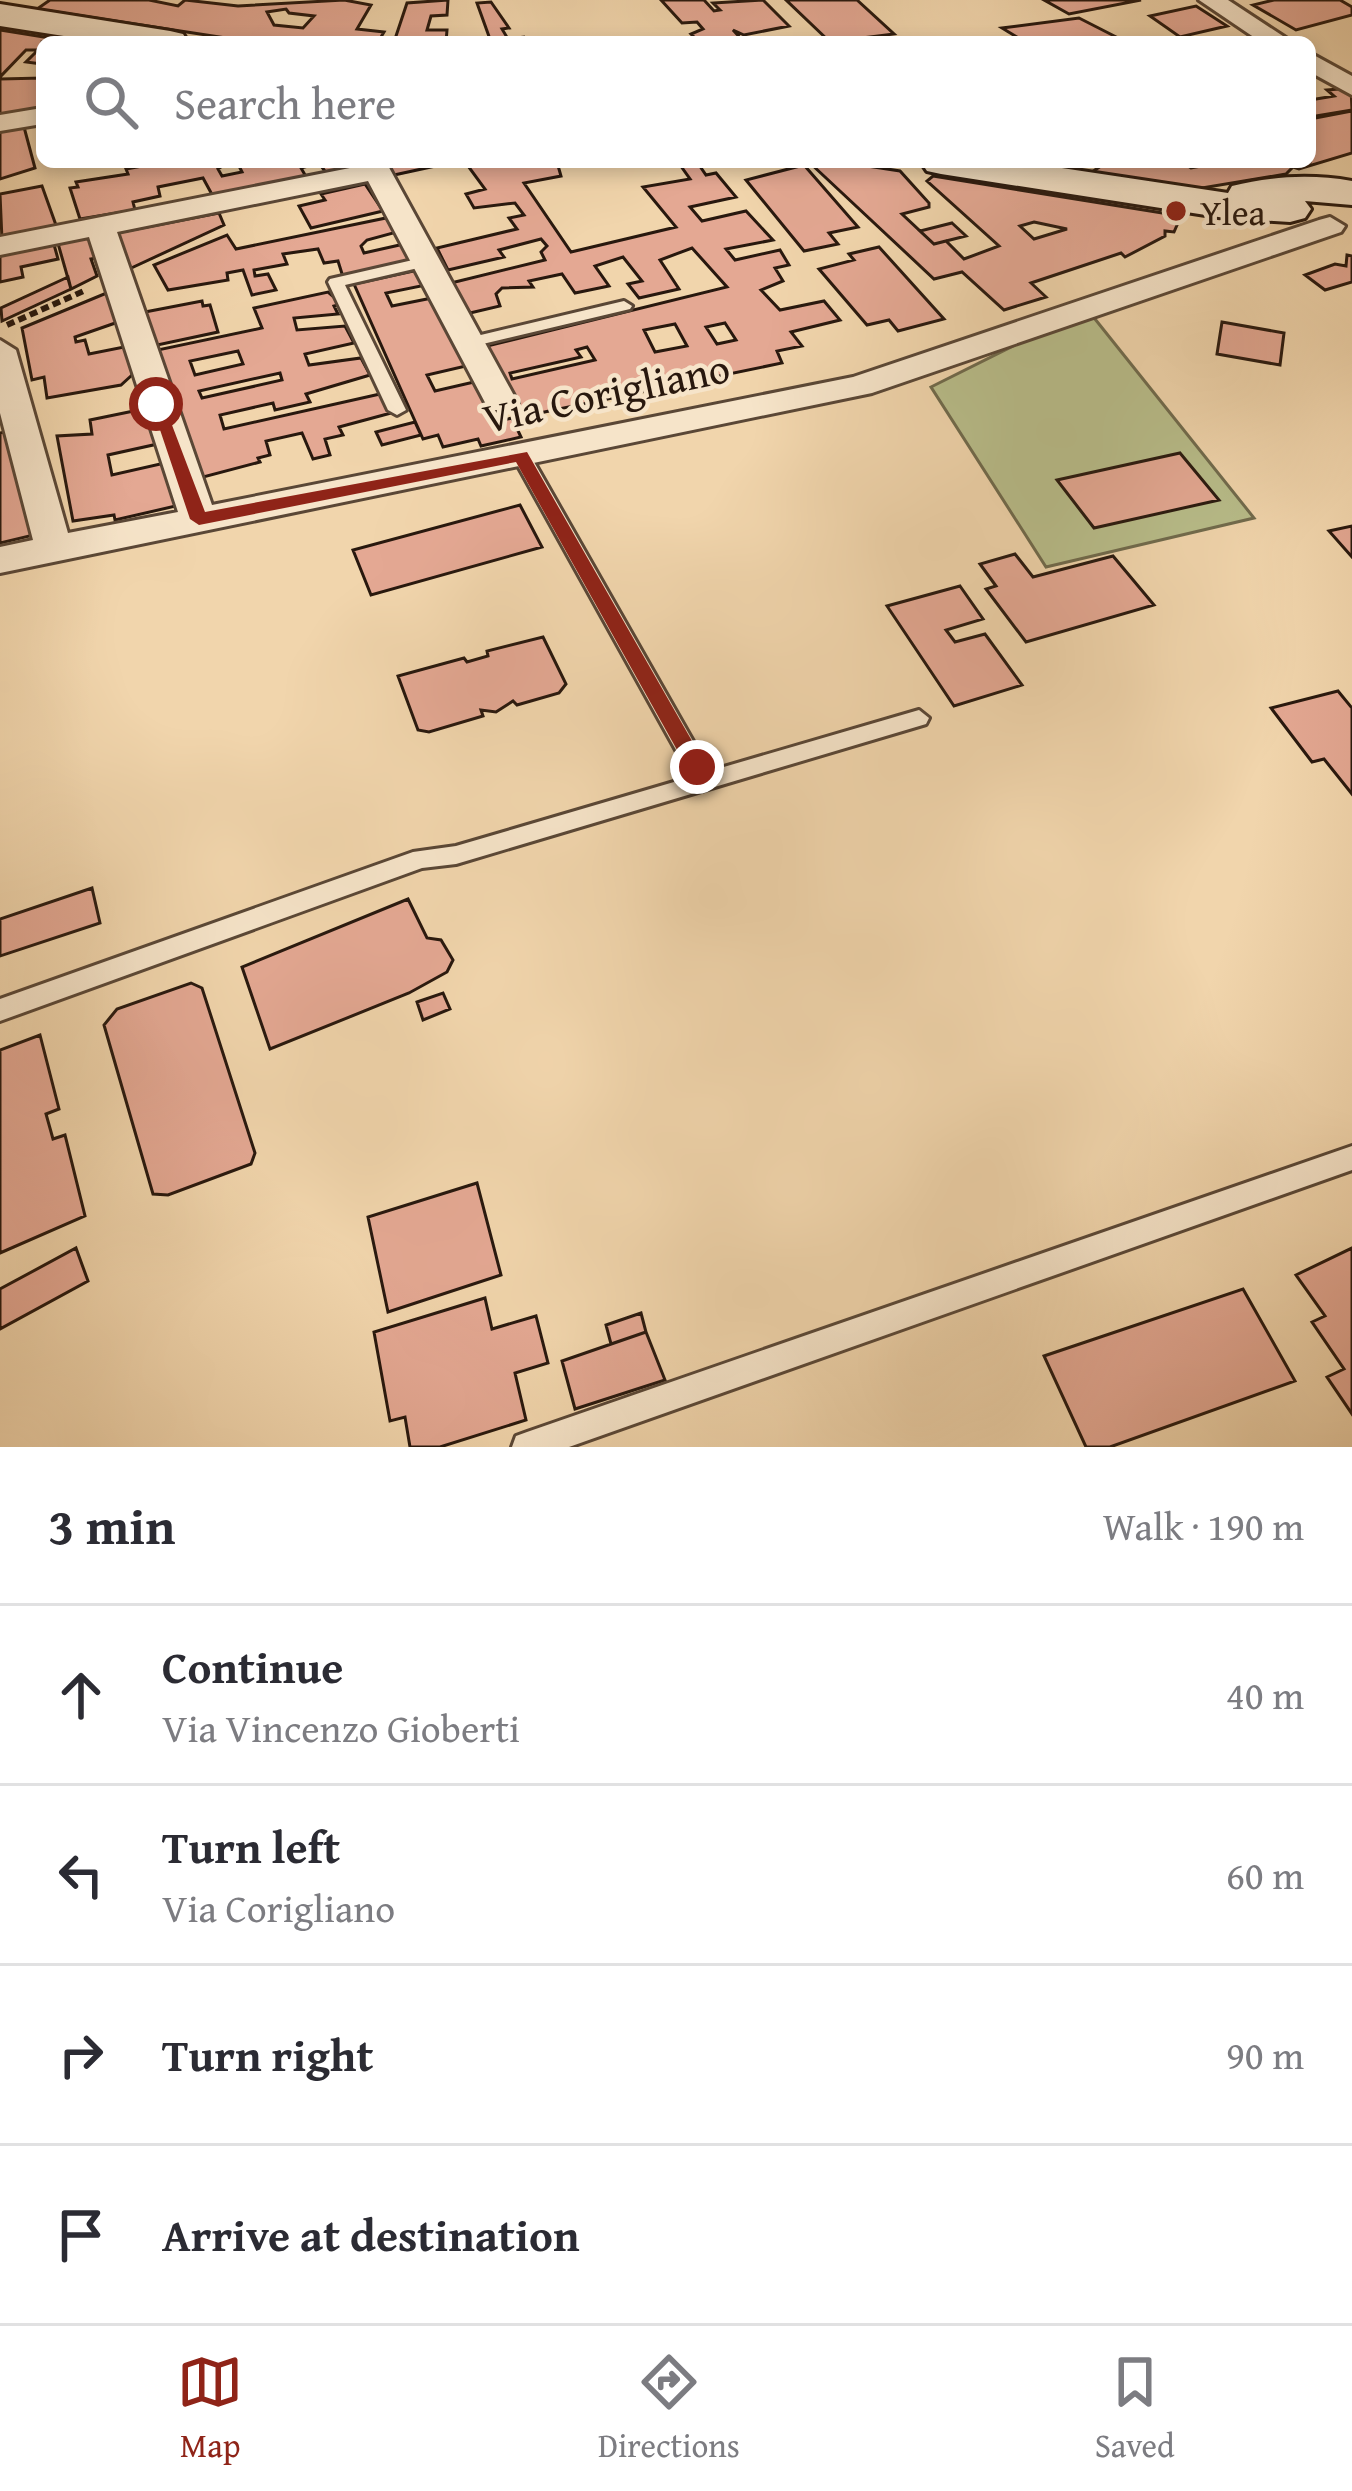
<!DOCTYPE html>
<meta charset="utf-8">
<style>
body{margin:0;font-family:"Gentium Book Plus",serif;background:#f2f2f3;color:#2b2b33}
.stop{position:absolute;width:36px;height:36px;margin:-27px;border:9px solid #8f2418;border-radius:50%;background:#fff}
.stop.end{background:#8f2418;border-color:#fff;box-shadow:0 3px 12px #0008}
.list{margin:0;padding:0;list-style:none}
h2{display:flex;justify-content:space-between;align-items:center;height:156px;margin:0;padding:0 48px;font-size:51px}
h2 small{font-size:39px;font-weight:400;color:#7c7c81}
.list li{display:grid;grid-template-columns:78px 1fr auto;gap:36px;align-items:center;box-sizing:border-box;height:180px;padding:0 48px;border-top:3px solid #e1e1e2}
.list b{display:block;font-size:45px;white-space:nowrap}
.list p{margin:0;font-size:39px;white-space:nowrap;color:#7c7c81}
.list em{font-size:39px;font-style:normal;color:#7c7c81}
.icon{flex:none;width:66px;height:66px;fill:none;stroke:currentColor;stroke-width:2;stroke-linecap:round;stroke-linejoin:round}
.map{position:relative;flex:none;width:1352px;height:1447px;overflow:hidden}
.search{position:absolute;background:#fff;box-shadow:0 6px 18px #0003;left:36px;right:36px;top:36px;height:132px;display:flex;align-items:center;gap:30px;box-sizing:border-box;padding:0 42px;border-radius:18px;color:#7c7c81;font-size:45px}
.sheet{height:876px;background:#fff}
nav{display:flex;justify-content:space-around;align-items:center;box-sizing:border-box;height:168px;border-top:3px solid #e1e1e2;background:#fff;font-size:33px;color:#7c7c81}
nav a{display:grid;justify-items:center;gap:6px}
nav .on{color:#8f2418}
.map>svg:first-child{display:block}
.green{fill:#b8bd8a;stroke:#706a4c;stroke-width:3}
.building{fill:#e4a893;stroke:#28180e;stroke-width:3;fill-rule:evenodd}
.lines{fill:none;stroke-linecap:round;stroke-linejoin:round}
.service-casing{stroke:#5a4736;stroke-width:6}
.minor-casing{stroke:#5a4736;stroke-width:6}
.secondary-casing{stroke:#28180e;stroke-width:6}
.path{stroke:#28180e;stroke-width:6;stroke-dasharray:8 4.5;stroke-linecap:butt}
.service{fill:#f6e4c9;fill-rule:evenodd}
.minor{fill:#f6e4c9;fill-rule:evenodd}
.secondary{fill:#f6e4c9;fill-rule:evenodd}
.route{fill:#8f2418}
.poi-dot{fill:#8f2418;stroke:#f6e4c9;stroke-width:4.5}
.labels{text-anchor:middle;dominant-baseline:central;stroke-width:9;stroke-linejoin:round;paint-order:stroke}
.far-poi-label{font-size:36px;fill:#28180e;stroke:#f6e4c9;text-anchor:start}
.street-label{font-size:42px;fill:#28180e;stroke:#f6e4c9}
</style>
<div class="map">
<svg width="1352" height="1447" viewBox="0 0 1352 1447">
<rect width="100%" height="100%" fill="#f1d5ac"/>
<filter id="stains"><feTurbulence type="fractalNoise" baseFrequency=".00167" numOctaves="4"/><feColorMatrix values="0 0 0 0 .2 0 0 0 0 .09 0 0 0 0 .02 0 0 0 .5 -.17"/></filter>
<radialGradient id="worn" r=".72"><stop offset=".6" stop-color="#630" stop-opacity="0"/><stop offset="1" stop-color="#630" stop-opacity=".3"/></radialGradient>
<path class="green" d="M1091,314L1254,518L1046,567L931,387L1025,340Z"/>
<path class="building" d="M50,0H149L178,6L185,0L238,6L344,0L371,5L357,29L384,32L378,42H252L37,9ZM286,9L289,13L314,16L303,28L274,25L267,12Z
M448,0L447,15L431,16L427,30H447L446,42H394L407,3Z
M661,0H704L714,11L720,10L713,3L763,0L789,26L744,35L733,30L744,42H699L691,34L703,29L697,22L682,23Z
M786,0H857L894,34L830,42Z
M1044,0H1141L1069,14Z
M1274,0H1340L1352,7V15L1296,30L1253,5Z
M491,2L509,28L502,29L508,39L524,37L527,42H491L477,3Z
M1196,6L1227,26L1180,37L1150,16Z
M1079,18L1126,42H1025L1002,28Z
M0,30L75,42H42V64L26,62L38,50H26L0,77Z
M42,78V109L0,116V79Z
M1351,88L1352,110L1310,117V100L1334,96L1327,90Z
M1352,111V153L1299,169L1293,167L1286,174L1196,189L1092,172L1107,162H1182L1191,168L1201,166L1197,162H1310V119Z
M24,127L35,168L0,179V132Z
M164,162H228L218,169L222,176L242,172L237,162H359L362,167L327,174L319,163L301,168L308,180L215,200L203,178L158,187L160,196L133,202L135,210L80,219L70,188L78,187L76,182L128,174L126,169Z
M385,162H454L394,175Z
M475,162H557L561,176L524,183L571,252L676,227L643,187L690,179L678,162H697L706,175L716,173L736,197L690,207L702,221L746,211L773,240L726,249L735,260L780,250L789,265L775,268L783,281L761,290L780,310L824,301L840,320L791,332L802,346L777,351L782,363L525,416L487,346L727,287L692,248L660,260L679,289L639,298L628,284L642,281L623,257L595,266L609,286L575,293L562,274L529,281L533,287L502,288L496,294L500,306L470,313L451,283L545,260L541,252L547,246L541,239L499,250L504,257L448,270L437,248L517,229L509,218L524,215L515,203L474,208L466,194L485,189L468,166ZM725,323L736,340L717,344L706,327ZM675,324L687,346L655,352L644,330ZM587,347L595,360L512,379L510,373L581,357L576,350Z
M841,162L900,171L929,203V207L902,214L934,244L946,241L964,259L999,246L927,181L933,176L1181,216L1174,232L1165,231V236L1125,257L1121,253L1031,283L1046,297L1004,310L962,272L934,279L810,163ZM1034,222L1067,229L1034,239L1020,226Z
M804,165L858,227L829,233L838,244L804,251L746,180Z
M365,184L383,211L311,228L299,206L325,200L321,194Z
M42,186L57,228L2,240L0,194Z
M219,213L224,225L127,270L116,233Z
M386,218L397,232L367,240L361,246L364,253L404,244L414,263L343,277L338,261L324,263L318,249L283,254L287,264L254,270L255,276L268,274L276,290L252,295L243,270L227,273L228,280L168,290L154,265L227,235L236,249Z
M952,223L966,236L934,244L920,231Z
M95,232L103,257L91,259L97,276L71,289L57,240Z
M53,241L58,259L21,267L23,277L0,282V252Z
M879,247L944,319L898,331L889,320L867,325L819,269L854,260L849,254Z
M1347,255L1352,256V282L1325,290L1305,275L1335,264L1346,266Z
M418,270L426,285L386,293L392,306L432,298L466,366L427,375L435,391L474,382L494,422L512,418L521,437L481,446L478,439L443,447L438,435L423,439L354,284Z
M68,277L71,289L2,321L1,308Z
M109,292L121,321L75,337L76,342L85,340L89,354L129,346L132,375L121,385L47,398L44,377L32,380L22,328Z
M328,292L342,304L334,306L338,314L294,318L297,330L345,326L354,343L305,354L309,365L361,358L370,375L306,394L310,402L275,410L273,403L220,415L224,429L380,394L391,413L339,427L343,435L325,439L330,455L313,459L302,433L266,441L270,455L258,458L260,462L192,480L148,352L262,328L254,308ZM238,351L243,364L195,375L190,361ZM280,373L282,380L202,398L199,391Z
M202,301L203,306L210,305L218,332L148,347L145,312Z
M1222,322L1284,333L1280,365L1217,354Z
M153,407L162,443L108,455L112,475L169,462L180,505L115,520L114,515L73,521L57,436L92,434L90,420Z
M415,422L421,435L382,445L376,432Z
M16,430L38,534L0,543V433Z
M1180,453L1219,500L1094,528L1057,480Z
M520,505L542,547L371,595L353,550Z
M1352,526V557L1329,531Z
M1015,554L1033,577L1113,556L1154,605L1026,642L986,589L996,586L980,564Z
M960,586L983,619L946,630L955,642L985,634L1022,685L954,706L887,606Z
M543,637L566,684L559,693L517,705L513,701L496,712L481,710L483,716L429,732L418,730L398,676L464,658L467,662L488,656L487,651Z
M1338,691L1352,708V794L1324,759L1312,762L1271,708Z
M92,888L100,923L0,956V919Z
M408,899L427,938L441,940L453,960L447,972L409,993L270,1049L242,967Z
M191,983L202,988L255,1153L251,1164L168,1195L153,1194L104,1025L117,1009Z
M443,993L450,1009L423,1020L417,1002Z
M40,1035L59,1109L46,1114L53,1139L65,1135L85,1216L0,1253V1050Z
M477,1183L501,1275L388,1312L368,1217Z
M76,1248L88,1281L0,1329V1289Z
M1352,1248V1414L1327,1377L1344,1369L1312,1322L1325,1316L1296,1275Z
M1243,1289L1295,1381L1110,1447H1086L1044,1356Z
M485,1298L492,1329L536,1316L548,1363L515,1373L526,1420L440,1447H410L405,1417L390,1421L374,1332Z
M641,1313L646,1332L611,1344L606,1325Z
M646,1332L665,1380L575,1409L562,1361Z"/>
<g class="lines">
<defs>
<path id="service" d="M426,257L431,259V265L345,285L406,410L397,415L388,410L328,282L330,279Z
M624,301L632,306L630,309L470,347L462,342L464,339Z
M521,449L530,455L710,771L919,710L929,718L926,724L456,864L422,868L0,1021V999L413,852L456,846L691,777L512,455Z
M1352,1146V1170L569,1447H512L516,1436L527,1432Z"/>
<path id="minor" d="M1199,0H1228L1292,42H1261Z
M1310,53L1352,76V95L1310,72Z
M42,108V124L0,131V115Z
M358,162H386L518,403L513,410H489L368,181L117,232L212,505L853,377L1319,220L1330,217L1345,226L1341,232L872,393L0,573V547L33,540L0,413V340L16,350L68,533L178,512L89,237L0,255V237L360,166Z"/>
<path id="secondary" d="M0,4L170,31L183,34L188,42H102L0,26Z
M921,162H1022L1228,193L1232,186C1272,176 1312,174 1352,181V205L1305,201L1311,209L1305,218L1290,222L1225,218L941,174L927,171Z"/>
</defs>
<use href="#service" class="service-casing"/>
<use href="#minor" class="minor-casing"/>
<use href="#secondary" class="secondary-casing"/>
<path class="path" d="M7,325L86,290"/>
<use href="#service" class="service"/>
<use href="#minor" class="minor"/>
<use href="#secondary" class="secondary"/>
</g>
<path class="route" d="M150,400L164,404L205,512L527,452L704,762V773H690L516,462L199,525L190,519Z"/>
<circle class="poi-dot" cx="1176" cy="211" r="12"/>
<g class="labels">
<g class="far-poi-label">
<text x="1200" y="211">Ylea</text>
</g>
<g class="street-label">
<text transform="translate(606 392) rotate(-12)">Via Corigliano</text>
</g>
</g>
<rect width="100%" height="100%" filter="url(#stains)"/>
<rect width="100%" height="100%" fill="url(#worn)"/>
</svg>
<div class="stop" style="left:156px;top:404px"></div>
<div class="stop end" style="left:697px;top:767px"></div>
<div class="search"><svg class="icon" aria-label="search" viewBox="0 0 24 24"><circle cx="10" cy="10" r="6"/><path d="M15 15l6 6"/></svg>Search here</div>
</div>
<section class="sheet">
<h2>3 min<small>Walk · 190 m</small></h2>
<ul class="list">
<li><svg class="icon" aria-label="ahead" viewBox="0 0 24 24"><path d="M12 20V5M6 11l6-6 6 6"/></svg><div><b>Continue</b><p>Via Vincenzo Gioberti</p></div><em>40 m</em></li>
<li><svg class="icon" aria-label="left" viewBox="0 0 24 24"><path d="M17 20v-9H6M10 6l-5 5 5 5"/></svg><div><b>Turn left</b><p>Via Corigliano</p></div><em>60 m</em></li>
<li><svg class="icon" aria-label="right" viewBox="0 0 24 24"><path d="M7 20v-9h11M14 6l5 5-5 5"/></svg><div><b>Turn right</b></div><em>90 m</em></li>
<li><svg class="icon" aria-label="arrive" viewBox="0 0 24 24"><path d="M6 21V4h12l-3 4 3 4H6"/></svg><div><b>Arrive at destination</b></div></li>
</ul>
</section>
<nav>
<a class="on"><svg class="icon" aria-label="map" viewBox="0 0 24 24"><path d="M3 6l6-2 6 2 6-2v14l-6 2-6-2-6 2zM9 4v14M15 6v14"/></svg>Map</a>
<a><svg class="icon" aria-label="directions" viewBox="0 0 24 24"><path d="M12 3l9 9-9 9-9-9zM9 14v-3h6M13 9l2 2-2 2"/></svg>Directions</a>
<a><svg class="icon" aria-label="saved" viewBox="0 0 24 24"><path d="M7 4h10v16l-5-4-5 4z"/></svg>Saved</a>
</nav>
